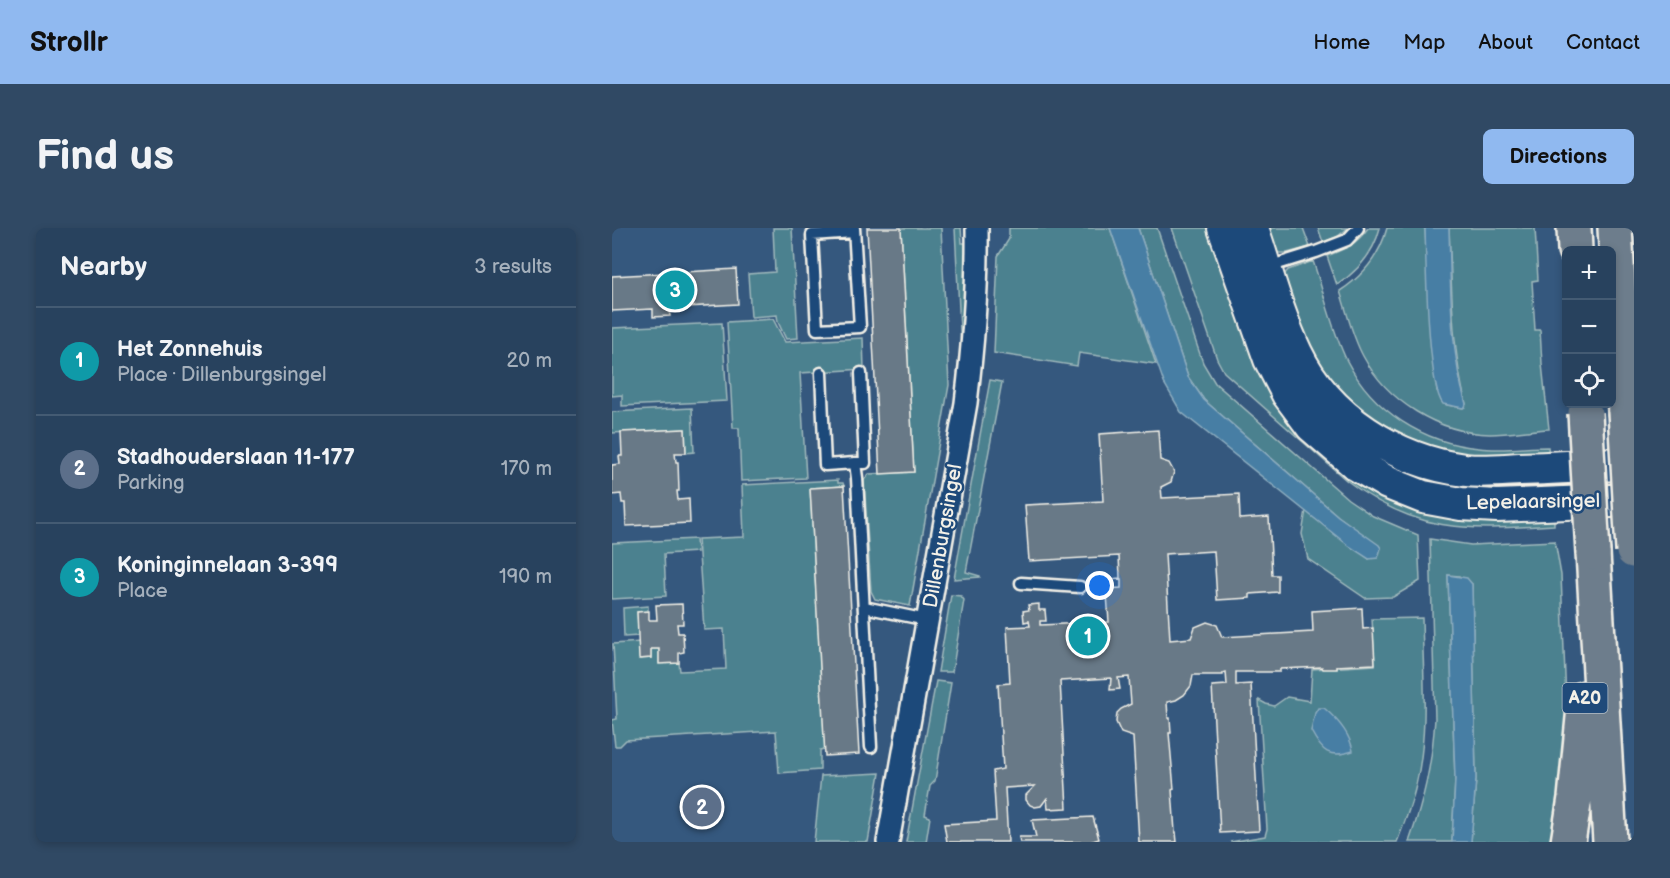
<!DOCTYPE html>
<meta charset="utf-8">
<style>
body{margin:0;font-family:"Balsamiq Sans",sans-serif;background:#304964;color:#f1f3f6}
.controls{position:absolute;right:18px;top:18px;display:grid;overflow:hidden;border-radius:9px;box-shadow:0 3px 9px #0003}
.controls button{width:54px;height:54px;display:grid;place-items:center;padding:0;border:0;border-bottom:2px solid #445b73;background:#28425e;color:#f1f3f6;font:30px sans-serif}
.you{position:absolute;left:488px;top:358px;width:21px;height:21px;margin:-15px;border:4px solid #fff;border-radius:50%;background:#1a73e8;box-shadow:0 0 0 9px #1a73e833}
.badge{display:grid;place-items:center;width:39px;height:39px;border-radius:50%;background:#90b9f0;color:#fff;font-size:20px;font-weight:700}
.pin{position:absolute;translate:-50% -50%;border:3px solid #fff;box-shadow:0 2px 6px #0006}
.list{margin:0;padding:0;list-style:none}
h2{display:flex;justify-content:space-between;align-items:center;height:78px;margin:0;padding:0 24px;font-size:26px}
h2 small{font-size:20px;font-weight:400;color:#a5b0bc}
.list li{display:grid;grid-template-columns:39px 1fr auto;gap:18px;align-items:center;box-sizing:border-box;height:108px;padding:0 24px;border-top:2px solid #445b73}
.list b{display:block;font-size:22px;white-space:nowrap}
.list p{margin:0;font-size:20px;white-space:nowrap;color:#a5b0bc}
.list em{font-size:20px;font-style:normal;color:#a5b0bc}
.icon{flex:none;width:33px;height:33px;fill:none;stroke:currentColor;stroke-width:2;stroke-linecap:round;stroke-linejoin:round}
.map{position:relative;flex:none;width:1022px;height:614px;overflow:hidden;border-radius:9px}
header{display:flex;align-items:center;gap:36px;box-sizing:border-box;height:84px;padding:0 30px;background:#90b9f0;color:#111}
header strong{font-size:28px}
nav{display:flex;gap:33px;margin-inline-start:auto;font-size:21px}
.intro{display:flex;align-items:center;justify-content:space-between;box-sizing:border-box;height:144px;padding:0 36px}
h1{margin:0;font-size:42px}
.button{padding:15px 27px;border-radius:9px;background:#90b9f0;color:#111;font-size:21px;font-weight:700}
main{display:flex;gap:36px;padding:0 36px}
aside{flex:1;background:#28425e;border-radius:9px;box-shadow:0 3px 9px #0003}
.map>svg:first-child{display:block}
.green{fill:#4c818f;stroke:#a0b9bc;stroke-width:1.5}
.water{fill:#477ea4;stroke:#8cacbf;stroke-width:1.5}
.building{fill:#677987;stroke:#f4f1e8;stroke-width:1.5}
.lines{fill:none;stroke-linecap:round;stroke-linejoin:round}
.lane-casing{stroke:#f4f1e8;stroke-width:15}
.street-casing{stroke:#f4f1e8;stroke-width:26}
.secondary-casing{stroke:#f4f1e8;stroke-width:36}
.highway-casing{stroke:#f4f1e8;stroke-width:38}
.lane{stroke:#1f4a7a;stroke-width:10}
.street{stroke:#1f4a7a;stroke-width:21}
.secondary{stroke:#1f4a7a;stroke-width:32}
.highway{stroke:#6d7d8c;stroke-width:33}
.highway-bridge-casing{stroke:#f4f1e8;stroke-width:38;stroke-linecap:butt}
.highway-bridge{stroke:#6d7d8c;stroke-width:33}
.labels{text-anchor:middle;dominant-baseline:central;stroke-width:5;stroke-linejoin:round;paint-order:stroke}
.shield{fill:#1f4a7a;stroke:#b4bfc7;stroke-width:1.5}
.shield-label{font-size:18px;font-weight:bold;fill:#f4f1e8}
.street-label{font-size:20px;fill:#f4f1e8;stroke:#1f4a7a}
</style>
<header>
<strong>Strollr</strong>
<nav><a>Home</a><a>Map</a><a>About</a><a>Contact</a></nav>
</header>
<div class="intro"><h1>Find us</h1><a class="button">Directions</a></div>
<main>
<aside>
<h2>Nearby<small>3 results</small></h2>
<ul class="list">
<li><span class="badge" style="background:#0f9aa8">1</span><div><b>Het Zonnehuis</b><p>Place · Dillenburgsingel</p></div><em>20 m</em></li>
<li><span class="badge" style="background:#5c6f8a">2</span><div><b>Stadhouderslaan 11-177</b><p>Parking</p></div><em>170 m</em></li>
<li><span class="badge" style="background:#0f9aa8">3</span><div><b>Koninginnelaan 3-399</b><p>Place</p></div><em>190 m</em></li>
</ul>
</aside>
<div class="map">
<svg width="1022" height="614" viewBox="0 0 1022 614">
<rect width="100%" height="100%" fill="#35587e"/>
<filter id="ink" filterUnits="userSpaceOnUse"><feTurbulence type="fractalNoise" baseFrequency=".0167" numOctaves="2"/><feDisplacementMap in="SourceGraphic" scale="12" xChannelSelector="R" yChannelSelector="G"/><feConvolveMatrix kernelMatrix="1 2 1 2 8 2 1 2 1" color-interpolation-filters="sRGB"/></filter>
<g filter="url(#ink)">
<path class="green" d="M161,0H180L186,110L174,111L166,94L165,87L139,89L136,46L163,44Z
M289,0H329L337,157L298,378L263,371L259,363L252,252L257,246L302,244Z
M343,0H349L350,15H355L356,67L351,122H349Z
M397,0H498L544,136L467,125L465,138L382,125L386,28L397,11Z
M526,0H545L591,135L603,155L736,271L761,288L806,307L808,353L781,369L753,370L696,331L690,306L694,282L757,331L769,320L726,288L592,172L576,149Z
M560,0H601L731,238L942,285V297C857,302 806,307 734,252L612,144L605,131Z
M657,0H691L698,19L675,25H666Z
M706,0H736L725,9L711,14Z
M756,0H768C762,24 746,43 725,57L715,28C733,21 745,16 756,0Z
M775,0H813L819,111L825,163L835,177L851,180L854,176C839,118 840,59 837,0H923L926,52L920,53L923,102H928L930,136L937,201C918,202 897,206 878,206C826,205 775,173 751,128C740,108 735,84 728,63C751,48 768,27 775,0Z
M701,33C712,65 720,103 735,133C761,183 811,215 867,220C890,223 914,219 936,219L937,229L852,232L772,204L703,139L671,48L676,42Z
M161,91L173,114L251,110L252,141L188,145L194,250L129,253L127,200H121L115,94Z
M110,95L115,173L10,178V167L0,168V100Z
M378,152L390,154L354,344L368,348V349L342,351Z
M80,180L82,224L74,225L73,201L0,205V184Z
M226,252V255H231L232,258L198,260L213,521L208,522V542L167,545L164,503L14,512L8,518H3L0,492L5,491L1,416L28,414V431L39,430V421H47V435H67L68,443L114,441L112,401L92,402L86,311L132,309L130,257Z
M84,311L85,324L52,326L54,368L0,371V315Z
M818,311L859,317L943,313L949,347L954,473L953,529L941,614H859L864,551L860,356L847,348L836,347L843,551L840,614H797C812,572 820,536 823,491Z
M339,367L349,368L352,372L340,444H326Z
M36,378V383L25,384L27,408L12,409L11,380Z
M810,390C811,444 817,503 804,557C800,576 792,596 785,614H618L653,608L655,601L647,472L654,476L662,478L675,469L698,473L700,441L763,437L760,391Z
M324,453L339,455L323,553L318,558L313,587L318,589L314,614H294Z
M268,545L256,614H202L209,548Z"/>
<path class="water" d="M498,0H526L576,149L592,172L726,288L767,317L769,320L766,330L757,331L737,318L569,184L552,155Z
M813,0H837C839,59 837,119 854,176L853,179L851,180L831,176C815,157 814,31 813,0Z
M836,347L855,350L860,356L864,551L859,614H840L843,551Z
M706,480H712C725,491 738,505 741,523C717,531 710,524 699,503L703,485Z"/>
<path class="building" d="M255,0H289L302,244L268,246Z
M124,41L126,76L57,80L58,88L41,89V81L0,83V48Z
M72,201H73L74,225H63L64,234H66L67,263H65L66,272L77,271L78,295L14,298L13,275H10L9,266L0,267V237L8,236L7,228H10L9,204Z
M546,202L548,232L557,235L562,244L559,254L549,259L550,270L627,266L628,291L657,289L660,347H666V364L638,366V370L605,372L602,323L553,326L558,412L579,410L583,399L595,394L605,397L610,409L701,404L700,383L750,380L751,401L761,400L763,436L725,438V441H711L710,439L668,441V444H624V457L639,456L647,603L608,605L600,458L615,457L614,444L611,445V447H581L579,458L572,467L564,472L555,474L556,490H558L559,505H557L562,561L560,562L563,604H564L565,614H527L521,509L509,505L504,494L505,485L509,481L519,476L517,449L506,450L508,461L498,462L499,450L448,453L455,580L436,581L435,570L429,578L423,579L418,577L414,572V567L423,558L393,560L396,614H335L332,596L384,593L381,543L391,541L386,456L398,455L395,399L418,398L417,393L412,394L411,383L417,382L416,377L427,376V382H433L434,393H428V397L497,394L495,366H493L492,361L509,360V351L492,352L508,350L507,328L417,333L413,277L491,273L487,206Z
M232,258L247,526L213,528L198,260Z
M70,376L71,396H65L66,405H71L72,424L67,425V435L47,436V421H39V430L27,431L25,384L37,383V392H45L44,377Z
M481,589L487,611L478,614H408L407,609H424L420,592Z"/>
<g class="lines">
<defs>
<path id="lane" d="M242,0L248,99L205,101L200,7L242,4
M656,39L704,24L735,12L746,0
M209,145L213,237L243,235
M249,145L253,235H243L245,250L259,519
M409,355L468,359
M252,379L315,392"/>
<path id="street" d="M276,614L354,175C361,117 366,59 365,0"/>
<path id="secondary" d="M612,0L658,131L676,166L700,198L744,236L776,255L811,269L849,276L885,278L1022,272
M640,0C654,41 665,85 684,125C715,190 783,233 853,242C871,244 890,242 908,241C946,240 984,237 1022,235"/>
<path id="highway" d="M962,0L963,22
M1003,0L1013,183
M981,325L998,614
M956,614L963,570L973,470"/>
</defs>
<use href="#lane" class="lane-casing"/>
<use href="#street" class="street-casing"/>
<use href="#secondary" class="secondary-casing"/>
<use href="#highway" class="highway-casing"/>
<use href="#lane" class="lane"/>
<use href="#street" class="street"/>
<use href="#secondary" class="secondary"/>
<use href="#highway" class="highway"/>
<defs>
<path id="highway-bridge" d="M1013,183L1021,323
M973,185L981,325"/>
</defs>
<use href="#highway-bridge" class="highway-bridge-casing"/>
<use href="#highway-bridge" class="highway-bridge"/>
</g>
</g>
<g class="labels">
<rect class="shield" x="950.5" y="455" width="45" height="30" rx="4.5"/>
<g class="shield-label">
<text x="973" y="470">A20</text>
</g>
<g class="street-label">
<text transform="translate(921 274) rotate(-1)">Lepelaarsingel</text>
<text transform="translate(331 308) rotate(-80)">Dillenburgsingel</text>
</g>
</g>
</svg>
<div class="controls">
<button>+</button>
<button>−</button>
<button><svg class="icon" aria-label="locate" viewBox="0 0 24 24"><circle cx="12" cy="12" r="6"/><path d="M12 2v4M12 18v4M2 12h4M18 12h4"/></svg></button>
</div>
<div class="you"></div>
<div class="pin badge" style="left:476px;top:408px;background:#0f9aa8">1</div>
<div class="pin badge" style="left:90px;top:579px;background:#5c6f8a">2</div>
<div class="pin badge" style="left:63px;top:62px;background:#0f9aa8">3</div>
</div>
</main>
